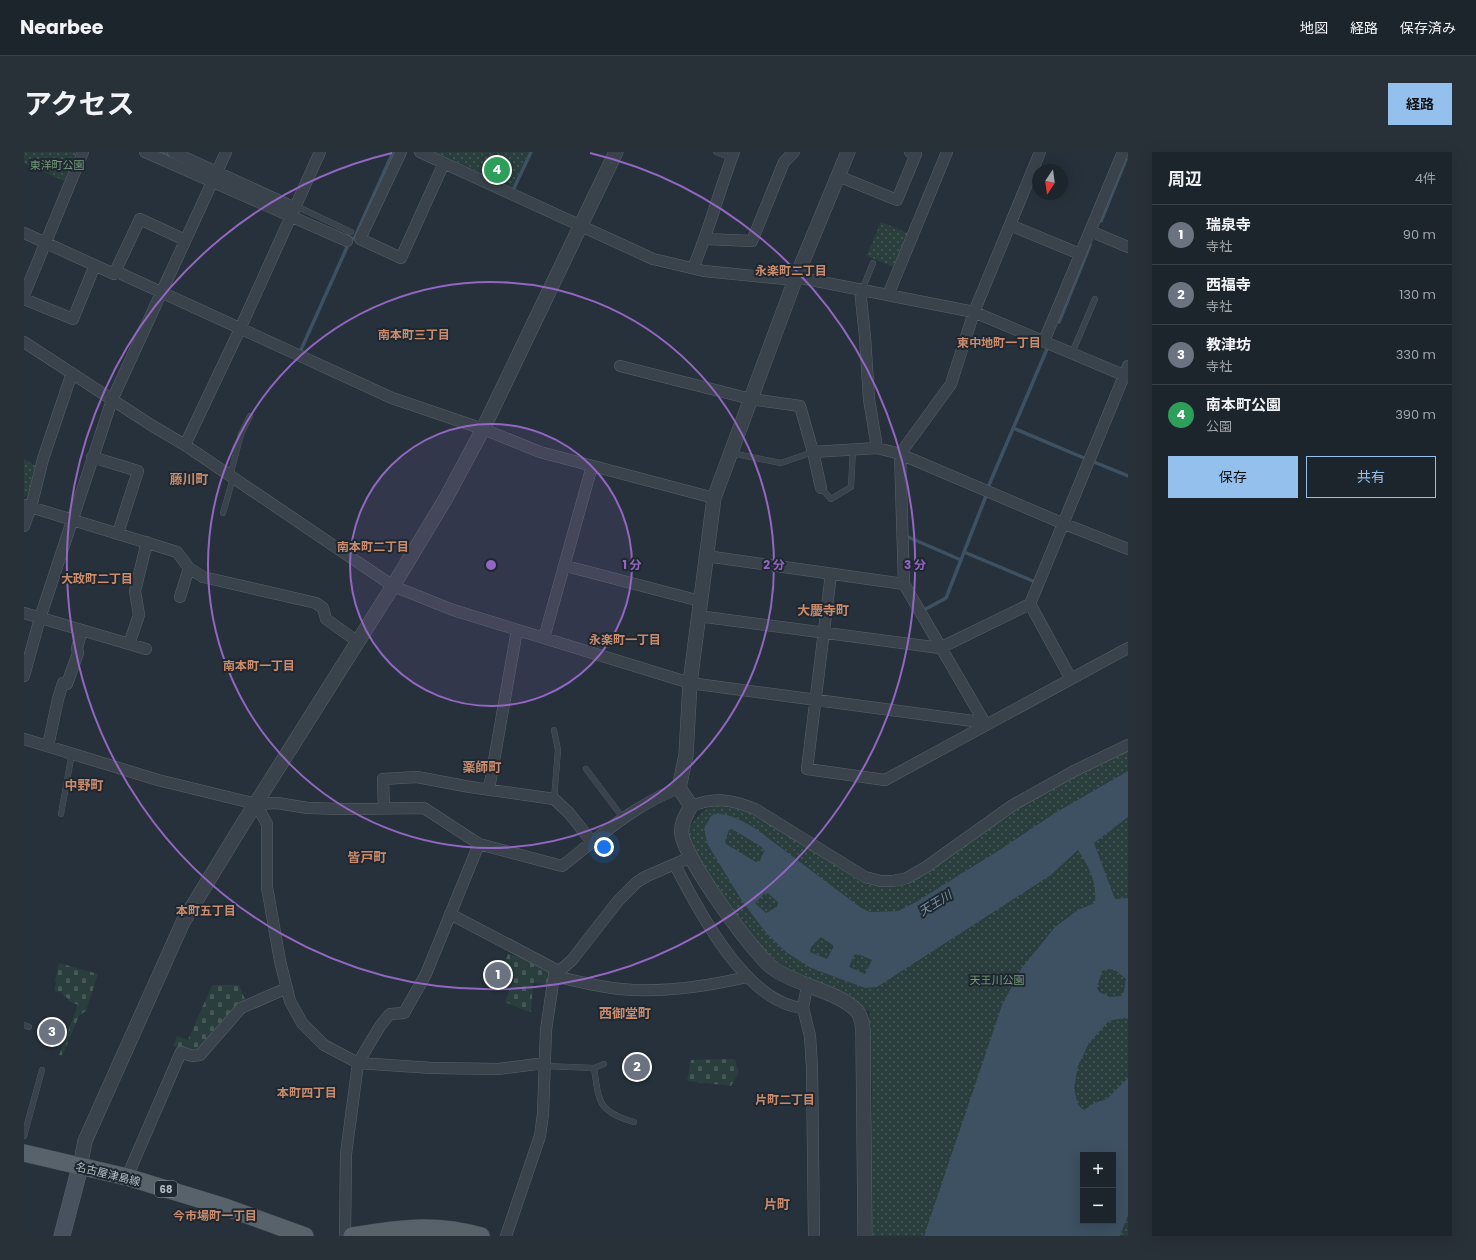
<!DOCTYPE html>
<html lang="ja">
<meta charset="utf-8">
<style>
body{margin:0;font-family:Poppins,"Noto Sans JP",sans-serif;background:#293138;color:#f1f3f6}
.controls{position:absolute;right:12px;bottom:12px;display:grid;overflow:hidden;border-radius:0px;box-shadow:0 4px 16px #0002}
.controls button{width:36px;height:36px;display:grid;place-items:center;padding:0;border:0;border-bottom:1px solid #3a4248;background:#1c252c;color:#f1f3f6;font:20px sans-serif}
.compass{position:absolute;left:1008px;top:12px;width:36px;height:36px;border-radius:50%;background:#1c252c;box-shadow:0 4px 16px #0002;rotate:193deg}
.you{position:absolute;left:580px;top:695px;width:14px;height:14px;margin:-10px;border:3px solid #fff;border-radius:50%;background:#1a73e8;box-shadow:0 0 0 6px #1a73e833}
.badge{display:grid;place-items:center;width:26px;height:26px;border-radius:50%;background:#93c0ed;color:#fff;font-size:13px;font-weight:700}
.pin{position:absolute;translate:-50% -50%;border:2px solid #fff;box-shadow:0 1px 4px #0006}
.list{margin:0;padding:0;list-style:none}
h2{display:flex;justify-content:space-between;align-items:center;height:52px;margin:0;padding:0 16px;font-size:17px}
h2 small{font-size:13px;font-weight:400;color:#a0a5a9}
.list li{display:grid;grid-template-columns:26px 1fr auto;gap:12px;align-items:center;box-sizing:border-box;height:60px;padding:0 16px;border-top:1px solid #3a4248}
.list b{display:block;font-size:15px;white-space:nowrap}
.list p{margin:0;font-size:13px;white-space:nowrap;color:#a0a5a9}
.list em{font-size:13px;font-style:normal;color:#a0a5a9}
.actions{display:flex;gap:8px;padding:12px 16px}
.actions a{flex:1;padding:9px 0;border:1px solid #93c0ed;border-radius:0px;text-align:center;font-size:14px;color:#93c0ed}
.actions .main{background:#93c0ed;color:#111}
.map{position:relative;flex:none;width:1104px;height:1084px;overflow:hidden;border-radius:0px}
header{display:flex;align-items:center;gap:24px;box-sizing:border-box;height:56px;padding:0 20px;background:#1c252c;border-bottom:1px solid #3a4248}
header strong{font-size:19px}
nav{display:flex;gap:22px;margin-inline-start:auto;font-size:14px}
.intro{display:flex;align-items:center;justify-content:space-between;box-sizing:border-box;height:96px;padding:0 24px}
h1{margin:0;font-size:28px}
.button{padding:10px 18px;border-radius:0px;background:#93c0ed;color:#111;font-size:14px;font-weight:700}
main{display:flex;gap:24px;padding:0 24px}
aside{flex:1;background:#1c252c;border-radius:0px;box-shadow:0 4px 16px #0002}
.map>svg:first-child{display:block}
.cemetery{fill:url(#cemetery-stones)}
.park{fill:url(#park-dots);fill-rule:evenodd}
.water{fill:#3d5162;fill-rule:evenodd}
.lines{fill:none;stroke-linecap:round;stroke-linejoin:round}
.stream{stroke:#3d5162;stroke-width:3.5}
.service-casing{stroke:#586169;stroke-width:6}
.minor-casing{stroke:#586169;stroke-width:12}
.tertiary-casing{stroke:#586169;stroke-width:15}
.secondary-casing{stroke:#586169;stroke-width:17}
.primary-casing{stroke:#434c54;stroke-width:18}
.service{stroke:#3a434b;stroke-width:5.5}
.minor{stroke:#3a434b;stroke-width:11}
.tertiary{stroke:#3a434b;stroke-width:14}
.secondary{stroke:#48525e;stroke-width:16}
.primary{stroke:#58626b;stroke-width:17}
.ring{fill:none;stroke:#9266c2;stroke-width:2}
.labels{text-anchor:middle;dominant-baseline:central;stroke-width:4;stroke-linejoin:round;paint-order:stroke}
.shield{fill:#1f2830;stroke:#889199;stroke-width:1}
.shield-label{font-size:10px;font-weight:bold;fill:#b5bec6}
.park-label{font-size:11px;fill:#769a7a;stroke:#1f2830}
.street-label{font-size:11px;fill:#b5bec6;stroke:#1f2830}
.neighbourhood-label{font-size:12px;font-weight:bold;fill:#ca8b6d;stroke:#1f2830}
.water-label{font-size:12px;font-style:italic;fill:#7992a7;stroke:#1f2830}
.quarter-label{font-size:13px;font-weight:bold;fill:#ca8b6d;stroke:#1f2830}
.centre{fill:#9266c2;stroke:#1f2830;stroke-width:2}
.ring-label{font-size:12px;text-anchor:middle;font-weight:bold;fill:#9266c2;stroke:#1f2830;stroke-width:4;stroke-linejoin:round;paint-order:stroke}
</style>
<header>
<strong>Nearbee</strong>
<nav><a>地図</a><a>経路</a><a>保存済み</a></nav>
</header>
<div class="intro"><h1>アクセス</h1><a class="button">経路</a></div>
<main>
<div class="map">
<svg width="1104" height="1084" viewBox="0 0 1104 1084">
<defs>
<pattern id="cemetery-stones" width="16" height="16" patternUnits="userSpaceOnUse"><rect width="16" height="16" fill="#293e3d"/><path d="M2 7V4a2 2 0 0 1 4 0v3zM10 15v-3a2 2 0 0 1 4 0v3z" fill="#465858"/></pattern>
<pattern id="park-dots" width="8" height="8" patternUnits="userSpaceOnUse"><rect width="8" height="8" fill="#293e3d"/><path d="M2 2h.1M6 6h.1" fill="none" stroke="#465858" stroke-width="1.8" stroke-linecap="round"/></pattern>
</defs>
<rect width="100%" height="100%" fill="#26313b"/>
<path class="cemetery" d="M484,802L503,807L526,819L525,833L509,831L507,860L497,857L481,850L490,826L477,820Z
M35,811L74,822L62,859L55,864L38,904L35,903L54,853L44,849L45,847L39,844V841L30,839L32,830L31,829Z
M188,833H215L223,852L174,901L164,900L149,894L153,884L164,888Z
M711,907L715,921L707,934L663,929L667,908Z"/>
<path class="park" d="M0,0H52L40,29L0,11Z
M411,0H505L488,35Z
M857,70L884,81L870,115L842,104Z
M0,307L12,314L5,342L0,345Z
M1104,597V1084H848L846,984C850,954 847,921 846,890C846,879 844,871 846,860C822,844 794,836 770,821C725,794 682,728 664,679C671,664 684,652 702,652C725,653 812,714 837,730C855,734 868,734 886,729L1003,650ZM1059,1003H1089V1069H1059Z"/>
<path class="water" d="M1104,619V665L1070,691L1091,747L1104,746V867L1099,866L1085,869L1065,891L1054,914L1050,937L1054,953L1060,958L1070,951L1083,947L1104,926V1063L1096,1084H900L978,853L997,817L1031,775L1054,758L1071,751C1073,731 1065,714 1054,698L1027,723L853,835L841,836L787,816L762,800L743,782L718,749L684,693L680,677L687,664L690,662C706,661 719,669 732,677L837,756L846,760L874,759L892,750L977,697L1031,661ZM708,677L738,695L740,699L736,709L732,710L702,692L701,689L705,678ZM741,741H744L754,750V754L742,761L731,751ZM797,785L810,794L803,807L786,800L787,795ZM834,802L848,808L841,822L825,815L830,803ZM1085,817L1091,818L1102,827L1100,839L1097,844L1086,845L1075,840L1073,835L1078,819ZM1059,1003H1089V1069H1059Z"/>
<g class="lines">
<path class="stream" d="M137,0L149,5
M490,36L507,0
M1077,69L1102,7
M323,84L330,87L369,0
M1035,170L1066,93
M276,200L324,93
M989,276L1060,306
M1070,310L1104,324
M965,333L1023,197
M884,385L937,408
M940,400L1009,429
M900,458L922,446L962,344"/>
<defs>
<path id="service" d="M692,0L707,6
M272,54L327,80
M838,138L849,111
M1048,201L1071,147
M707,301L757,311L789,300
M206,324L217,282L226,264
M797,336L807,347L827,335L829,297
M199,361L209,326
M530,578L534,598L530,647
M562,617L599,666
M37,662L48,601
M0,873L5,875
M521,914L570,916L580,912
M570,916C575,950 574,960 610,970
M0,984L18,918"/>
<path id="minor" d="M121,0L323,89
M149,0L271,56
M377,0L336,87L377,106L420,11
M396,0L629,107L680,119L771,128
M814,24L873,48L892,2L886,0
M986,73L1056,102
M1066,79L1104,95
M0,81L90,122L116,67L161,88
M682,87L728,89L760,10L770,0
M669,116C685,79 695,39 710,0
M91,119L368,246L459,277L516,300L690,346
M772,125L950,160L1104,225
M836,137L841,185L845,247L853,296
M0,143L59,0
M864,143L923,0
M0,147L49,167L71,113
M1020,189L1099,0
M0,190L127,273L161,293L369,434L429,458L666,531L949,569L962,573
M596,214L727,247L776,254L789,300L797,336
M161,293L216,177L296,0
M789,300L853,296L876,302L1038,371L1104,397
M68,305L114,319L94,381
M0,353L153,400L165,416L179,425L292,451L299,456L302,467L334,490
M0,374L7,355L19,307L48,221
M682,404L880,432
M542,414L676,449
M807,422L783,617L861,628L1104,496
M156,445L165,416
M0,461L122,497
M674,464L916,496L1006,452
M520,486L568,314
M105,492L115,463L111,439L123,390
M0,524L16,466L88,248L202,0
M1047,527L1006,452L1104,214
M962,573L880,432L876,302L927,232L950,160L1016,0
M0,587L134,628L232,652L253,651L284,656L319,657L400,656L455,692L538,714C575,685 610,653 655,636
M24,594L34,547L39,531L43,532L54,501L53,496L58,478
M465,637L493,478
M232,652L243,672V735L256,809L266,849L278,871L300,893L334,911L408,916L474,917L521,911
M667,654C691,645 707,647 731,657L841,725L857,729H869L883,726L902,715L989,653L1050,619L1104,593
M360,656L359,627L393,625L446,635L530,647L545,661L568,690
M651,713C674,758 723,852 779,856L786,884L788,915L790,1084
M426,762L531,817L522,878L519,962L516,984L482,1084
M530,824C552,829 574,835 597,837C636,841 684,834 723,825
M530,824L548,808L594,749L613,730L623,724L667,705
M779,856L783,834
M103,1025L157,900L168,904L176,903L217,856L263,836
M321,1084L322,1002L334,911L356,874L366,862L380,861L402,822L455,692"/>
<path id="tertiary" d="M824,0L771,128L690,346L666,531L662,603L655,636L667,654C662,663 656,673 658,683C662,708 729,802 750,817C773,833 815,840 833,859C840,867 839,882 839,891L841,1084
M56,1015L61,989L159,770L215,678L369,434L422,346L459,277L592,0"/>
<path id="secondary" d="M38,1084L56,1015"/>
<path id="primary" d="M0,1001L103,1025L201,1055L281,1084
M328,1084C375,1076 411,1071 457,1084"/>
</defs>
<use href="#service" class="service-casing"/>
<use href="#minor" class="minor-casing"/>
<use href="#tertiary" class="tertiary-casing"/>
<use href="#secondary" class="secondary-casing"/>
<use href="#primary" class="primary-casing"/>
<use href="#service" class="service"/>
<use href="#minor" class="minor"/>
<use href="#tertiary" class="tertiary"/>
<use href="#secondary" class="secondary"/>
<use href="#primary" class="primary"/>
</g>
<circle cx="467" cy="413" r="141" fill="#9266c2" fill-opacity=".12"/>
<g class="ring">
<circle cx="467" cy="413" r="141"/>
<circle cx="467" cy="413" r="283"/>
<path d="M566 1A424 424 0 1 1 368 1"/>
</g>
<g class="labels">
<rect class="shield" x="131" y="1029" width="22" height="16" rx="3"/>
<g class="shield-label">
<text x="142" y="1037">68</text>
</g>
<g class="park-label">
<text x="33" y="13">東洋町公園</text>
<text x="973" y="828">天王川公園</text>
</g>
<g class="street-label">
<text transform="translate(84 1022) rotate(14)">名古屋津島線</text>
</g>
<g class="neighbourhood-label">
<text x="767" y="118">永楽町二丁目</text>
<text x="390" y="182">南本町三丁目</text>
<text x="975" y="190">東中地町一丁目</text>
<text x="349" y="394">南本町二丁目</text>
<text x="73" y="426">大政町二丁目</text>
<text x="601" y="487">永楽町一丁目</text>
<text x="235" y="513">南本町一丁目</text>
<text x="182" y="758">本町五丁目</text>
<text x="283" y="940">本町四丁目</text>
<text x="761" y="947">片町二丁目</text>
<text x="191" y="1063">今市場町一丁目</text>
</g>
<g class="water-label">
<text transform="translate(911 751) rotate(-32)">天王川</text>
</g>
<g class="quarter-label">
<text x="165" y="327">藤川町</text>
<text x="799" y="458">大慶寺町</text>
<text x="458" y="615">薬師町</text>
<text x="60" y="633">中野町</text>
<text x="343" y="705">皆戸町</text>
<text x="601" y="861">西御堂町</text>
<text x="753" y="1052">片町</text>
</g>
</g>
<circle cx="467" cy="413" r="6" class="centre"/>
<g class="ring-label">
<text x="608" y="417">1 分</text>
<text x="750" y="417">2 分</text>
<text x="891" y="417">3 分</text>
</g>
</svg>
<div class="controls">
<button>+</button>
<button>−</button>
</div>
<svg class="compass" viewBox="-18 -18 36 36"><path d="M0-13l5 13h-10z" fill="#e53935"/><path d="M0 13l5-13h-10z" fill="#a0a5a9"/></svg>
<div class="you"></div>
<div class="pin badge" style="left:474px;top:823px;background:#6b7280">1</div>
<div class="pin badge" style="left:613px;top:915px;background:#6b7280">2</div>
<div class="pin badge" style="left:28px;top:880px;background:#6b7280">3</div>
<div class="pin badge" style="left:473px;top:18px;background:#2e9e5b">4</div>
</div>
<aside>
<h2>周辺<small>4件</small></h2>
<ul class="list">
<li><span class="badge" style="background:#6b7280">1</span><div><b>瑞泉寺</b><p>寺社</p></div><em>90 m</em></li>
<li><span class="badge" style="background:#6b7280">2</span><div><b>西福寺</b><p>寺社</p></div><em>130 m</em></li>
<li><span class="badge" style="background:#6b7280">3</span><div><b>教津坊</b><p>寺社</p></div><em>330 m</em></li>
<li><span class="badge" style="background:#2e9e5b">4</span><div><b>南本町公園</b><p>公園</p></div><em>390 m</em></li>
</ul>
<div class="actions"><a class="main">保存</a><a>共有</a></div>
</aside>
</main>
